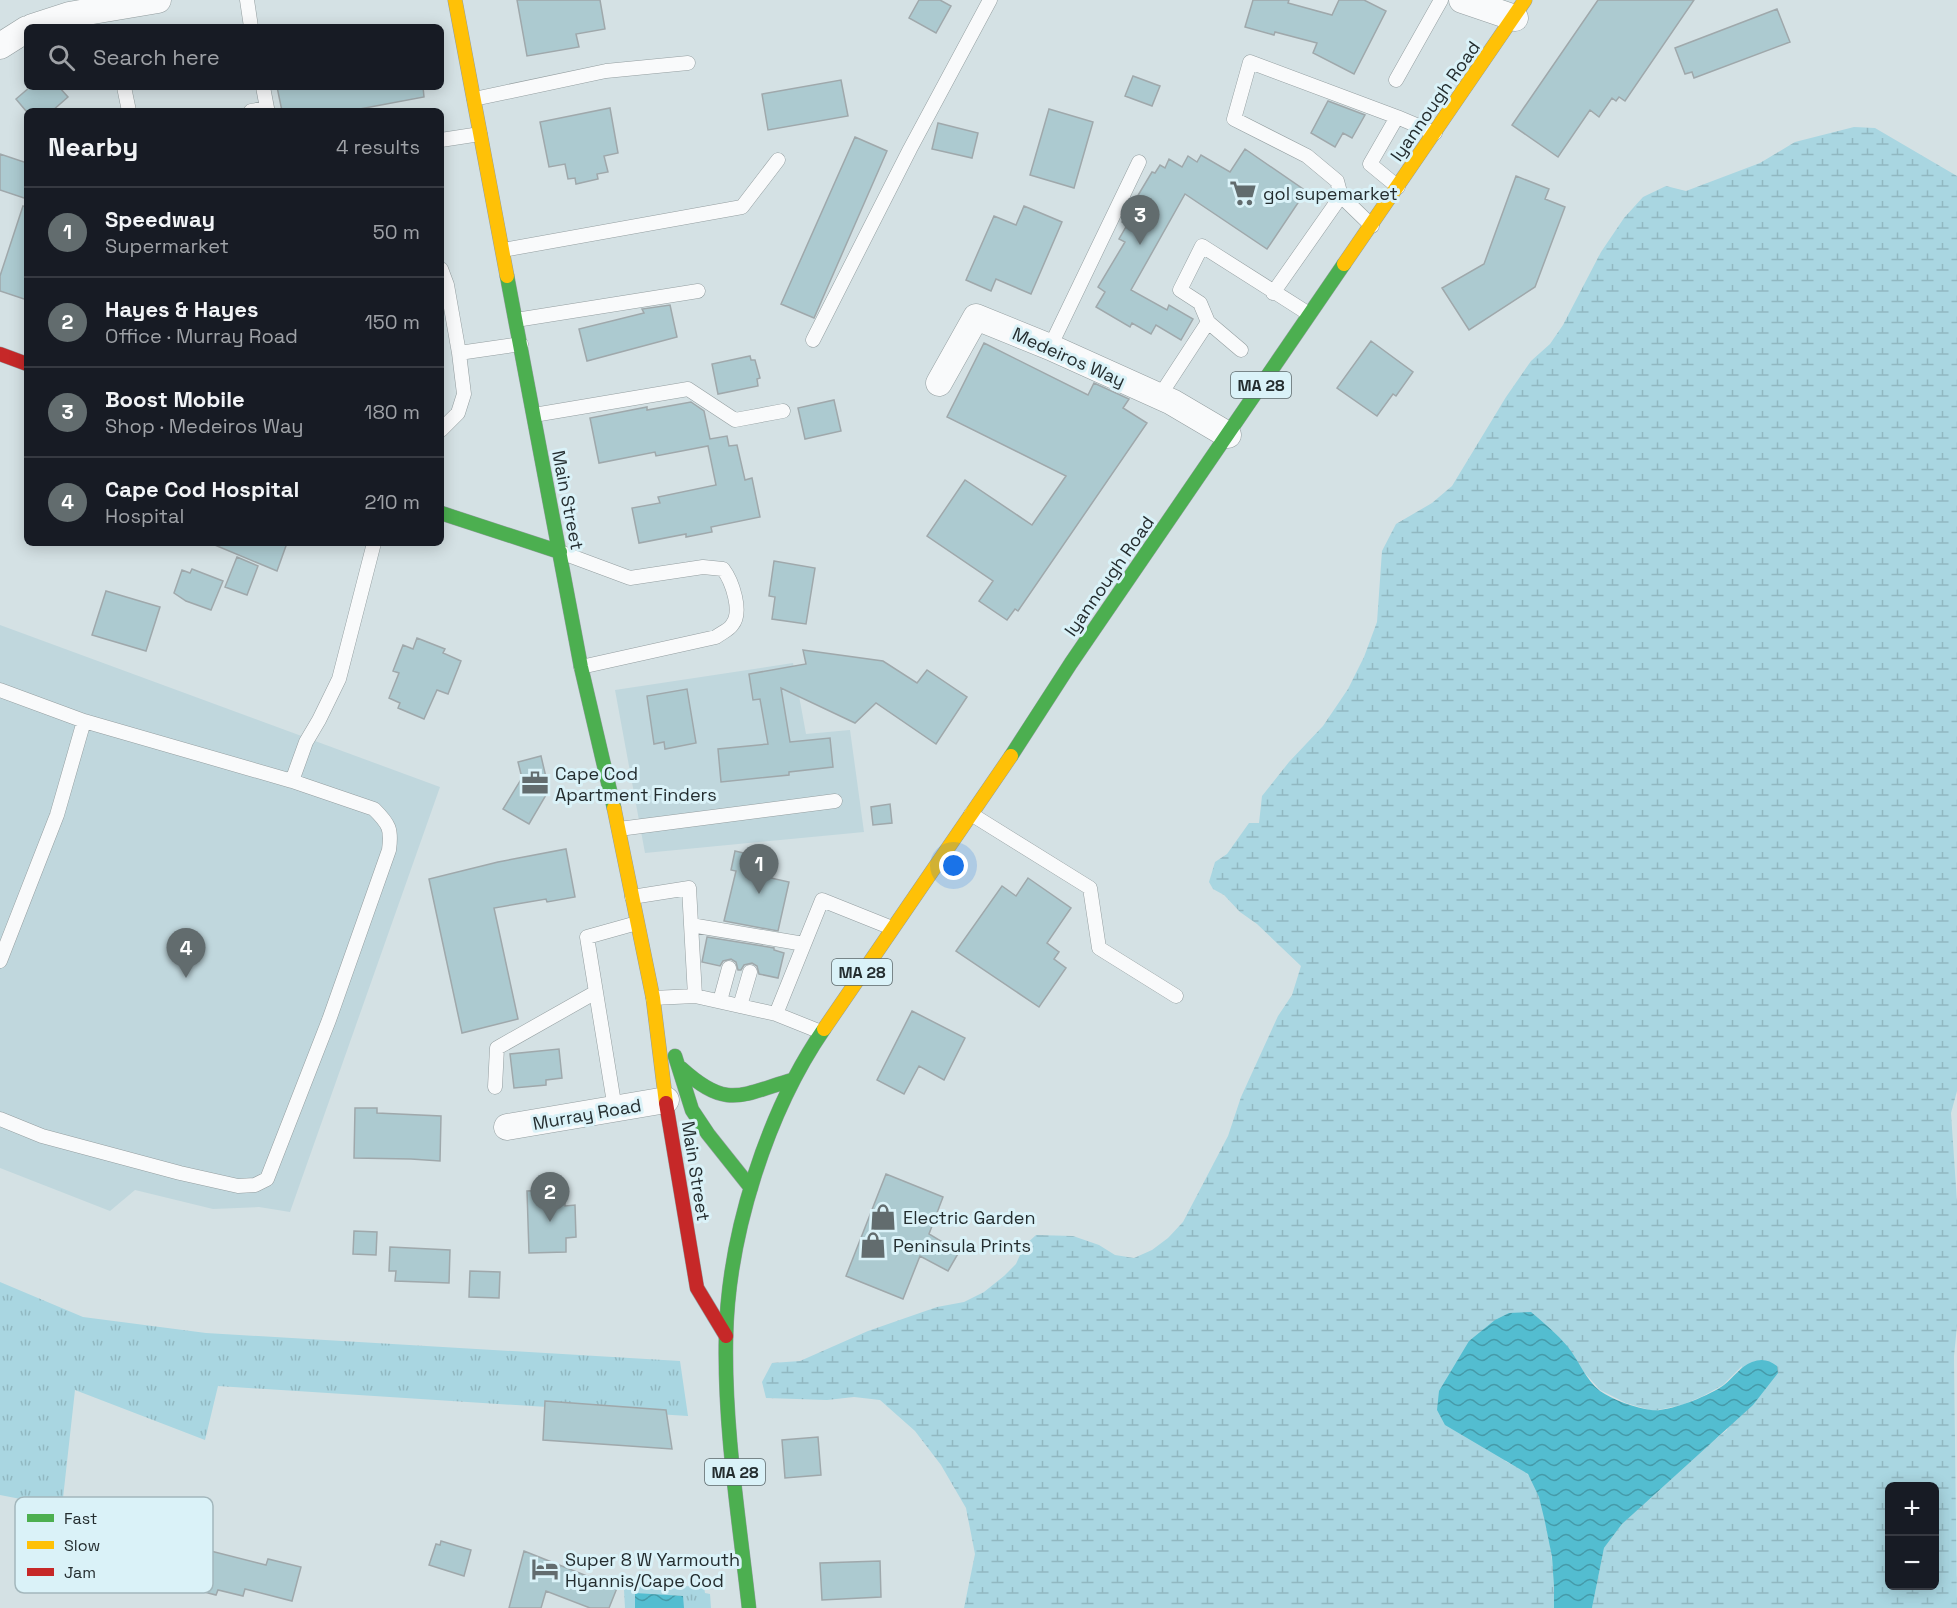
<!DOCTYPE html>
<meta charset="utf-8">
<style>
body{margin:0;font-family:"Space Grotesk",sans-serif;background:#20242c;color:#f1f3f6}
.controls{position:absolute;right:18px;bottom:18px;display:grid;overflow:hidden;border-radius:9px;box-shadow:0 3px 15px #0003}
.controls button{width:54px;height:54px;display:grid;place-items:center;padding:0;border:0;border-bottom:2px solid #363941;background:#171b24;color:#f1f3f6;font:30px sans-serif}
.you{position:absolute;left:954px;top:866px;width:21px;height:21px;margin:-15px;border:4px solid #fff;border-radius:50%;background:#1a73e8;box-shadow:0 0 0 9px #1a73e833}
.badge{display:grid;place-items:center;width:39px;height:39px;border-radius:50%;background:#626c6e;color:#fff;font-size:20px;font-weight:700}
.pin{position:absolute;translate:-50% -50px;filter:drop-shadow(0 2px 3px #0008)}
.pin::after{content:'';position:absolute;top:32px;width:21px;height:18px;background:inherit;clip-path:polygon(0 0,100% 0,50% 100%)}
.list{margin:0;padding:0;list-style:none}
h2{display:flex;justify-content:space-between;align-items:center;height:78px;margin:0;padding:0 24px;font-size:26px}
h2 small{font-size:20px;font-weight:400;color:#9ea1a6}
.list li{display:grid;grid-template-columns:39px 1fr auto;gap:18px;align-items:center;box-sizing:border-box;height:90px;padding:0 24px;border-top:2px solid #363941}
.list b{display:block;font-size:22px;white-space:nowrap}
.list p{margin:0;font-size:20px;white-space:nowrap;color:#9ea1a6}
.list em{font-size:20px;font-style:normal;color:#9ea1a6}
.icon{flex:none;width:33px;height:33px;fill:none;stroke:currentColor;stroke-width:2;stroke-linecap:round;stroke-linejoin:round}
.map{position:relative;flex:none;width:1957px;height:1608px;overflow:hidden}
.search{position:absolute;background:#171b24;box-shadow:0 3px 15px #0003;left:24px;top:24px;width:420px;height:66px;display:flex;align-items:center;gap:15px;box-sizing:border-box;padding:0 21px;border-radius:9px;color:#9ea1a6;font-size:22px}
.panel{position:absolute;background:#171b24;box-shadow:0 3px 15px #0003;left:24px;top:108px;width:420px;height:438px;border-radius:9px}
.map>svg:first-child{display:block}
.built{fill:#c0d7dd}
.wetland{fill:url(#wetland-marsh);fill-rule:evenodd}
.park{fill:url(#park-tufts)}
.water{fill:url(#water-waves)}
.building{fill:#accad0;stroke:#9fa8ab;stroke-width:1.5}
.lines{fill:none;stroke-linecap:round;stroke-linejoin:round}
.lane-casing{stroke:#949ea0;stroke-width:15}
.street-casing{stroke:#949ea0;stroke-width:27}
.fast-casing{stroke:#949ea0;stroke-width:15}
.slow-casing{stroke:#949ea0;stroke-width:15}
.jam-casing{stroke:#949ea0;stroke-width:15}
.lane{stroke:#f9fafb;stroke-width:14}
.street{stroke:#f9fafb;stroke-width:26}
.fast{stroke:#4caf50;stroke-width:14}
.slow{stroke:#ffc107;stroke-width:14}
.jam{stroke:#c62828;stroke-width:14}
.labels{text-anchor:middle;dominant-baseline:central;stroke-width:6;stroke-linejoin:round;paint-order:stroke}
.shield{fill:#daf2f8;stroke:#5b686b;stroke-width:1.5}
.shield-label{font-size:16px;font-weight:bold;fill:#242d2f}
.street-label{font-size:18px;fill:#242d2f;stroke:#daf2f8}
.poi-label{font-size:18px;fill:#242d2f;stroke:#daf2f8;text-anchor:start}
.key{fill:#daf2f8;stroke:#a3b7bc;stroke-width:1.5}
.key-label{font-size:16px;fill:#242d2f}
</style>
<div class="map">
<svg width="1957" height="1608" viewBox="0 0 1957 1608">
<defs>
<pattern id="wetland-marsh" width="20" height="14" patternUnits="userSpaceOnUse" patternTransform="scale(1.5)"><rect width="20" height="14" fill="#a9d6e1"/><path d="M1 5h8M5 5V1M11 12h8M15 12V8" fill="none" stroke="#91b8c1"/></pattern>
<pattern id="park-tufts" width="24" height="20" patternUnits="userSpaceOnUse" patternTransform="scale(1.5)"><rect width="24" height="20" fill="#a9d6e1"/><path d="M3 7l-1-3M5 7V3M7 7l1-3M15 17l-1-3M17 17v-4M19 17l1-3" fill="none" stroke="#91b8c1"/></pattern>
<pattern id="water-waves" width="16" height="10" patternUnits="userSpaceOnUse" patternTransform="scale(1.5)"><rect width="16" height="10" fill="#53bdd0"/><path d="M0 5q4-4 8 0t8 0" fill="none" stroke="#459aa9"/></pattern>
</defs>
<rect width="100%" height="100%" fill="#d4e1e4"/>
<path class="built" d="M0,625L440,787L290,1212L259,1207L213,1209L135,1190L110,1211L0,1168Z
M793,663L806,734L850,730L864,832L645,853L615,690Z"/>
<path class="wetland" d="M1854,127L1875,128L1957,176V1091L1951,1113L1957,1202V1326L1954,1356L1957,1608H1592L1604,1548L1622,1524L1693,1457L1727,1430L1742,1366L1723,1385L1703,1396L1682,1405L1653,1411L1626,1403L1600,1390L1584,1372L1505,1461C1512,1465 1524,1469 1529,1476C1549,1503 1555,1575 1554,1608H964L975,1554L966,1508L941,1465L915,1431L880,1400L854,1397L827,1400L766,1398L762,1382L772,1363L800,1361L868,1331L937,1307L964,1302L984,1292L1004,1276L1016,1264L1024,1246L1036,1235L1073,1236L1099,1245L1115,1255L1134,1258L1152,1250L1168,1238L1183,1222L1228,1136L1241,1097L1278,1016L1292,995L1301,966L1257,924L1240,912L1224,895L1213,889L1209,882L1215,862L1227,854L1249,823H1259L1262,796L1289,762L1323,726L1348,689L1364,657L1377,622L1382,551L1396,524L1432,503L1452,486L1506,397L1531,361L1550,344L1563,325L1601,252L1624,218L1643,197L1666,186L1686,191L1760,163L1795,142ZM1890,1486H1934V1586H1890Z"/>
<path class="park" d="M0,1282L83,1317L206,1333L680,1361L688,1416L218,1386L205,1440L75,1390L62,1507L0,1495Z
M639,1584L704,1587L705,1593L710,1594L711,1608H625L624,1590Z"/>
<path class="water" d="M1531,1312C1544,1323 1557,1334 1568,1347C1579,1361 1586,1380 1600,1391C1613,1400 1636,1408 1651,1410C1667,1413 1711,1395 1724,1385C1734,1377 1740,1367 1752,1362C1762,1358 1769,1360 1777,1366L1778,1373L1753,1405L1622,1524L1604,1548L1592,1608H1554V1588L1552,1557L1545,1522L1539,1497L1528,1474L1445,1425L1437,1410L1439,1391L1469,1341L1495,1320L1509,1313Z
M635,1593L683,1596L684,1608H635Z"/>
<path class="building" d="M517,0H600L605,29L576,34L579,47L527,56Z
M919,0H940L951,6L936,33L909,18Z
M1253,0H1289L1288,3L1332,15L1339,0H1364L1386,11L1354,74L1313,53L1317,43L1275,32L1274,35L1245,27Z
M1598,0H1694L1625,101L1619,97L1616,101L1612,98L1599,117L1590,110L1558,157L1512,125Z
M1777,9L1790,42L1694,78L1692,72L1685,74L1675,48Z
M1133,76L1160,86L1152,106L1125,96Z
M841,80L848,116L768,130L762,94Z
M30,87H59L68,97L52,111H26L16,99Z
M277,87H423L424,97L349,111H282Z
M1328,101L1365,115L1352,138L1343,133L1335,147L1311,133Z
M610,108L618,153L604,156L608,172L597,174L598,179L576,184L575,178L568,179L565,164L549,167L540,122Z
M1049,109L1093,122L1074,188L1030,175Z
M938,123L978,133L972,158L932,149Z
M855,137L887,151L814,318L781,304Z
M1245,149L1306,191L1267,249L1185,194L1131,290L1167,310L1169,305L1193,319L1181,340L1156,325L1151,334L1132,323L1130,327L1096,307L1105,292L1098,287L1125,242L1119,239L1127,225L1122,222L1152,172L1155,173L1160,165L1165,168L1169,159L1182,167L1188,156L1197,162L1201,155L1230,172Z
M0,154L27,163V199L0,190Z
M1516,176L1549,189L1545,199L1565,207L1535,287L1469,330L1442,288L1484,264Z
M23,206L27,207V300L0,291V276Z
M1024,206L1062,222L1031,294L996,279L991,291L966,280L994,216L1016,225Z
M670,305L677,337L587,361L579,329L644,313L642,309Z
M1371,341L1413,372L1396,396L1393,394L1377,416L1337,388Z
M984,343L1088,395L1094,383L1129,399L1123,408L1147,423L1018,611L1015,609L1007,620L979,601L993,581L927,536L965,480L1032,525L1066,476L947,417Z
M750,356L751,360H755L760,378L757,379L758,386L718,394L712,364Z
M834,400L841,431L805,439L798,408Z
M691,402L704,411L710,439L727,436L729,446L737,445L745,480L752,478L760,517L711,527L712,532L686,537V534L639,543L632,508L660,503L658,497L716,485L708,446L656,456L655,452L599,463L590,418L647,407V410Z
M210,543H287L277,571Z
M237,557L258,566L247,595L225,587Z
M774,561L815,568L806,624L772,619L775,597L769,596Z
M192,569L223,581L211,610L186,601L174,593L182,570L190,573Z
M106,591L160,607L146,651L92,635Z
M417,638L445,649L443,653L461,661L448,694L437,690L424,719L398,708L400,703L389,698L399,673L393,671L403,645L413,649Z
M803,650L883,661L917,683L927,670L967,697L936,744L876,703L855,723L781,688L790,742L830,738L833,767L789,772V775L721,782L718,749L768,744L760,699L753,700L749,674L806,664Z
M687,689L696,743L665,749L664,742L654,744L647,696Z
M541,756L549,790L529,824L503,809L522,778L518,762Z
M890,804L892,823L873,825L871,807Z
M566,849L575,897L547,902L546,899L494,908L518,1019L462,1033L429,879L498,862Z
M735,851L761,857L757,875L789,882L778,931L724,921L736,871L731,870Z
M1028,878L1071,908L1047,943L1059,952L1054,959L1066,968L1039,1007L956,951L1002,886L1016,896Z
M707,937L774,948V950L784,953L778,978L759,974L757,966L752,963L744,965L741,970H738L736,962L731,959L723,961L720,966L702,962Z
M912,1011L965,1038L944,1080L919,1066L904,1094L877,1080Z
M559,1049L562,1078L546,1080V1085L514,1088L510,1054Z
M355,1108H377V1113L441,1116L440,1161L411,1159L354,1158Z
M886,1174L943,1197L929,1234L959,1252L948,1271L920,1256L903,1299L846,1276Z
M565,1189V1206L575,1205L576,1237L566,1238V1252L529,1253L527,1191Z
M354,1231L377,1232L376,1255L353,1254Z
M390,1247L450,1250L449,1283L395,1281L396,1271H389Z
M470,1271L500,1272L499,1298L469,1297Z
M545,1401L666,1410L672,1449L543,1440Z
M818,1437L821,1475L785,1478L782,1440Z
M441,1541L471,1550L464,1576L429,1565L436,1544L440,1545Z
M195,1547L266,1565L268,1559L301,1567L292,1601L245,1589L243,1596L218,1590L216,1595L185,1587Z
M524,1551L617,1588L609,1608H590L546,1591L541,1608H509Z
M880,1561L881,1597L822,1600L820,1563Z"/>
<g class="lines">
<defs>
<path id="lane" d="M247,0L251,27
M1396,80L1441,0
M124,87L129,111
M474,99L606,71L688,63
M251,111L267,108L263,87
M1397,117L1370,164L1398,187
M441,140L480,134
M1341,196L1337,181L1307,156L1234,119L1250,62L1397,117L1435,133
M503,250L742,207L778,160
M441,269L447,285L459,353L521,344
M1273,293L1341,196L1372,226
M516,320L698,291
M813,340L910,149L990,0
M1050,347L1139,162
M1241,350L1208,322L1200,303L1180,290L1202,246L1309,314
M1159,397L1208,322
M534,415L688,389L735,420L783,411
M441,430L458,413L464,394L459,353
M560,552L630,578L703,567L723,569C732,581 743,612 732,625C729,630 721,633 716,637L581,667
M0,690L84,721
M292,781L306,742L319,720L339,679L374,543
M971,814L1090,888L1099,948L1176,996
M619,829L835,801
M632,897L689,888L695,996L776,1014
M691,925L804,944
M0,961L57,815L84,721L292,781L374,809C389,824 392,829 389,850L329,1020L267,1179L255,1185L238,1186L180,1173L42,1136L0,1119
M653,998L695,996
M720,1001L729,968
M740,1006L750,972
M821,1032L776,1014L822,900L892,928
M495,1087L497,1048L596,992
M615,1109L587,937L637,923"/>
<path id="street" d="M1462,0L1515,18
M32,27L69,15L158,0
M0,46L27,29
M939,383L976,317L1050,347L1172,402L1228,435
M507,1127L666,1100"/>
<path id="fast" d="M507,276L581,667L614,808
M441,513L560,552
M1011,756L1071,663L1344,264
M675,1056L692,1110L708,1134L751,1188
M681,1068C726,1109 739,1096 792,1080
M749,1608C739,1518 724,1427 726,1337C728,1235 767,1112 824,1029"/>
<path id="slow" d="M455,0L507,276
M1344,264L1525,0
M614,808L653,998L666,1103
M824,1029L1011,756"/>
<path id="jam" d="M0,354L27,364
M666,1103L697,1288L726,1336"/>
</defs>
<use href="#lane" class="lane-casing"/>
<use href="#street" class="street-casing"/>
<use href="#fast" class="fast-casing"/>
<use href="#slow" class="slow-casing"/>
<use href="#jam" class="jam-casing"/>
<use href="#lane" class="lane"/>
<use href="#street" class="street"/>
<use href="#fast" class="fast"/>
<use href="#slow" class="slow"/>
<use href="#jam" class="jam"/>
</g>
<defs>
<symbol id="supermarket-bare" viewBox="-9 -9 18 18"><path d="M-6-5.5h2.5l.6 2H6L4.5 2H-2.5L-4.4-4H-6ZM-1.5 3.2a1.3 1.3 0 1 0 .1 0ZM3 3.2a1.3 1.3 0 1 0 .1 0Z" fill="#626c6e" stroke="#daf2f8" stroke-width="2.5" paint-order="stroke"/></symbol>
<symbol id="office-bare" viewBox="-9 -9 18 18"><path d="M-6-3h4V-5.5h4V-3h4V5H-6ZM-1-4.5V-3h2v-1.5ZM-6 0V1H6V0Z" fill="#626c6e" stroke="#daf2f8" stroke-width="2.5" paint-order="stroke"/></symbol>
<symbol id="shop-bare" viewBox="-9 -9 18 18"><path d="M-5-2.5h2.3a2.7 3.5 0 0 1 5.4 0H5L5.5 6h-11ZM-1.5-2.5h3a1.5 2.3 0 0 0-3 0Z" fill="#626c6e" stroke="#daf2f8" stroke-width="2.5" paint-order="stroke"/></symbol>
<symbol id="hotel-bare" viewBox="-9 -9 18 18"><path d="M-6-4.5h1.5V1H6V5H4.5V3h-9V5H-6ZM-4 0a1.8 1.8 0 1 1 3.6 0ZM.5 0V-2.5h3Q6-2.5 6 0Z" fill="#626c6e" stroke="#daf2f8" stroke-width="2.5" paint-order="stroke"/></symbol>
</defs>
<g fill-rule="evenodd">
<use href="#supermarket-bare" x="1224" y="174" width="38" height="38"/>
<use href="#office-bare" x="516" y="764" width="38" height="38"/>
<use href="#shop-bare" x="864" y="1198" width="38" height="38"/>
<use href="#shop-bare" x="854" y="1226" width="38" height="38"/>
<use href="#hotel-bare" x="526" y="1550" width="38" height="38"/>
</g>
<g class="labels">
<g class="shield">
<rect x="1231" y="372" width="60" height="26" rx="4.5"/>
<rect x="832" y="959" width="60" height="26" rx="4.5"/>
<rect x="705" y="1459" width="60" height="26" rx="4.5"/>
</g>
<g class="shield-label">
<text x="1261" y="385">MA 28</text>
<text x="862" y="972">MA 28</text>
<text x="735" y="1472">MA 28</text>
</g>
<g class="street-label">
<text transform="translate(1435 101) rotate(-55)">Iyannough Road</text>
<text transform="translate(1069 357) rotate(24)">Medeiros Way</text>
<text transform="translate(568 500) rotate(79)">Main Street</text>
<text transform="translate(1109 576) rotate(-55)">Iyannough Road</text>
<text transform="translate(587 1114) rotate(-10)">Murray Road</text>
<text transform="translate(696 1171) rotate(81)">Main Street</text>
</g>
<g class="poi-label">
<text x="1263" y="193">gol supemarket</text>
<text x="555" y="773">Cape Cod<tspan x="555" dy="21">Apartment Finders</tspan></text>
<text x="903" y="1217">Electric Garden</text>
<text x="893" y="1245">Peninsula Prints</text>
<text x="565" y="1559">Super 8 W Yarmouth<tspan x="565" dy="21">Hyannis/Cape Cod</tspan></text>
</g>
</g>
<rect x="15" y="1497" width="198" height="96" rx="9" class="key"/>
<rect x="27" y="1514" width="27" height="8" fill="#4caf50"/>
<rect x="27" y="1541" width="27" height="8" fill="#ffc107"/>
<rect x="27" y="1568" width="27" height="8" fill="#c62828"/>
<g class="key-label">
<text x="64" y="1524">Fast</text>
<text x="64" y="1551">Slow</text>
<text x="64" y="1578">Jam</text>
</g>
</svg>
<div class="controls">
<button>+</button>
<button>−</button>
</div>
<div class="you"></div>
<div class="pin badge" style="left:759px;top:894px">1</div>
<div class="pin badge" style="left:550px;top:1222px">2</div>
<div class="pin badge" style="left:1140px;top:245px">3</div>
<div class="pin badge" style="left:186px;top:978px">4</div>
<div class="search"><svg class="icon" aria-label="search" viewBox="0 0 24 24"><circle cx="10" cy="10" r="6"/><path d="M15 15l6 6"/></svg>Search here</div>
<section class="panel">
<h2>Nearby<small>4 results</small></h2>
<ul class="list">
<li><span class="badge">1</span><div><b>Speedway</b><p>Supermarket</p></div><em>50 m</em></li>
<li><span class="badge">2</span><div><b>Hayes &amp; Hayes</b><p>Office · Murray Road</p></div><em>150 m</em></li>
<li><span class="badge">3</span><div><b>Boost Mobile</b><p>Shop · Medeiros Way</p></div><em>180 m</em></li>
<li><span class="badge">4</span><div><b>Cape Cod Hospital</b><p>Hospital</p></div><em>210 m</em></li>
</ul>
</section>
</div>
